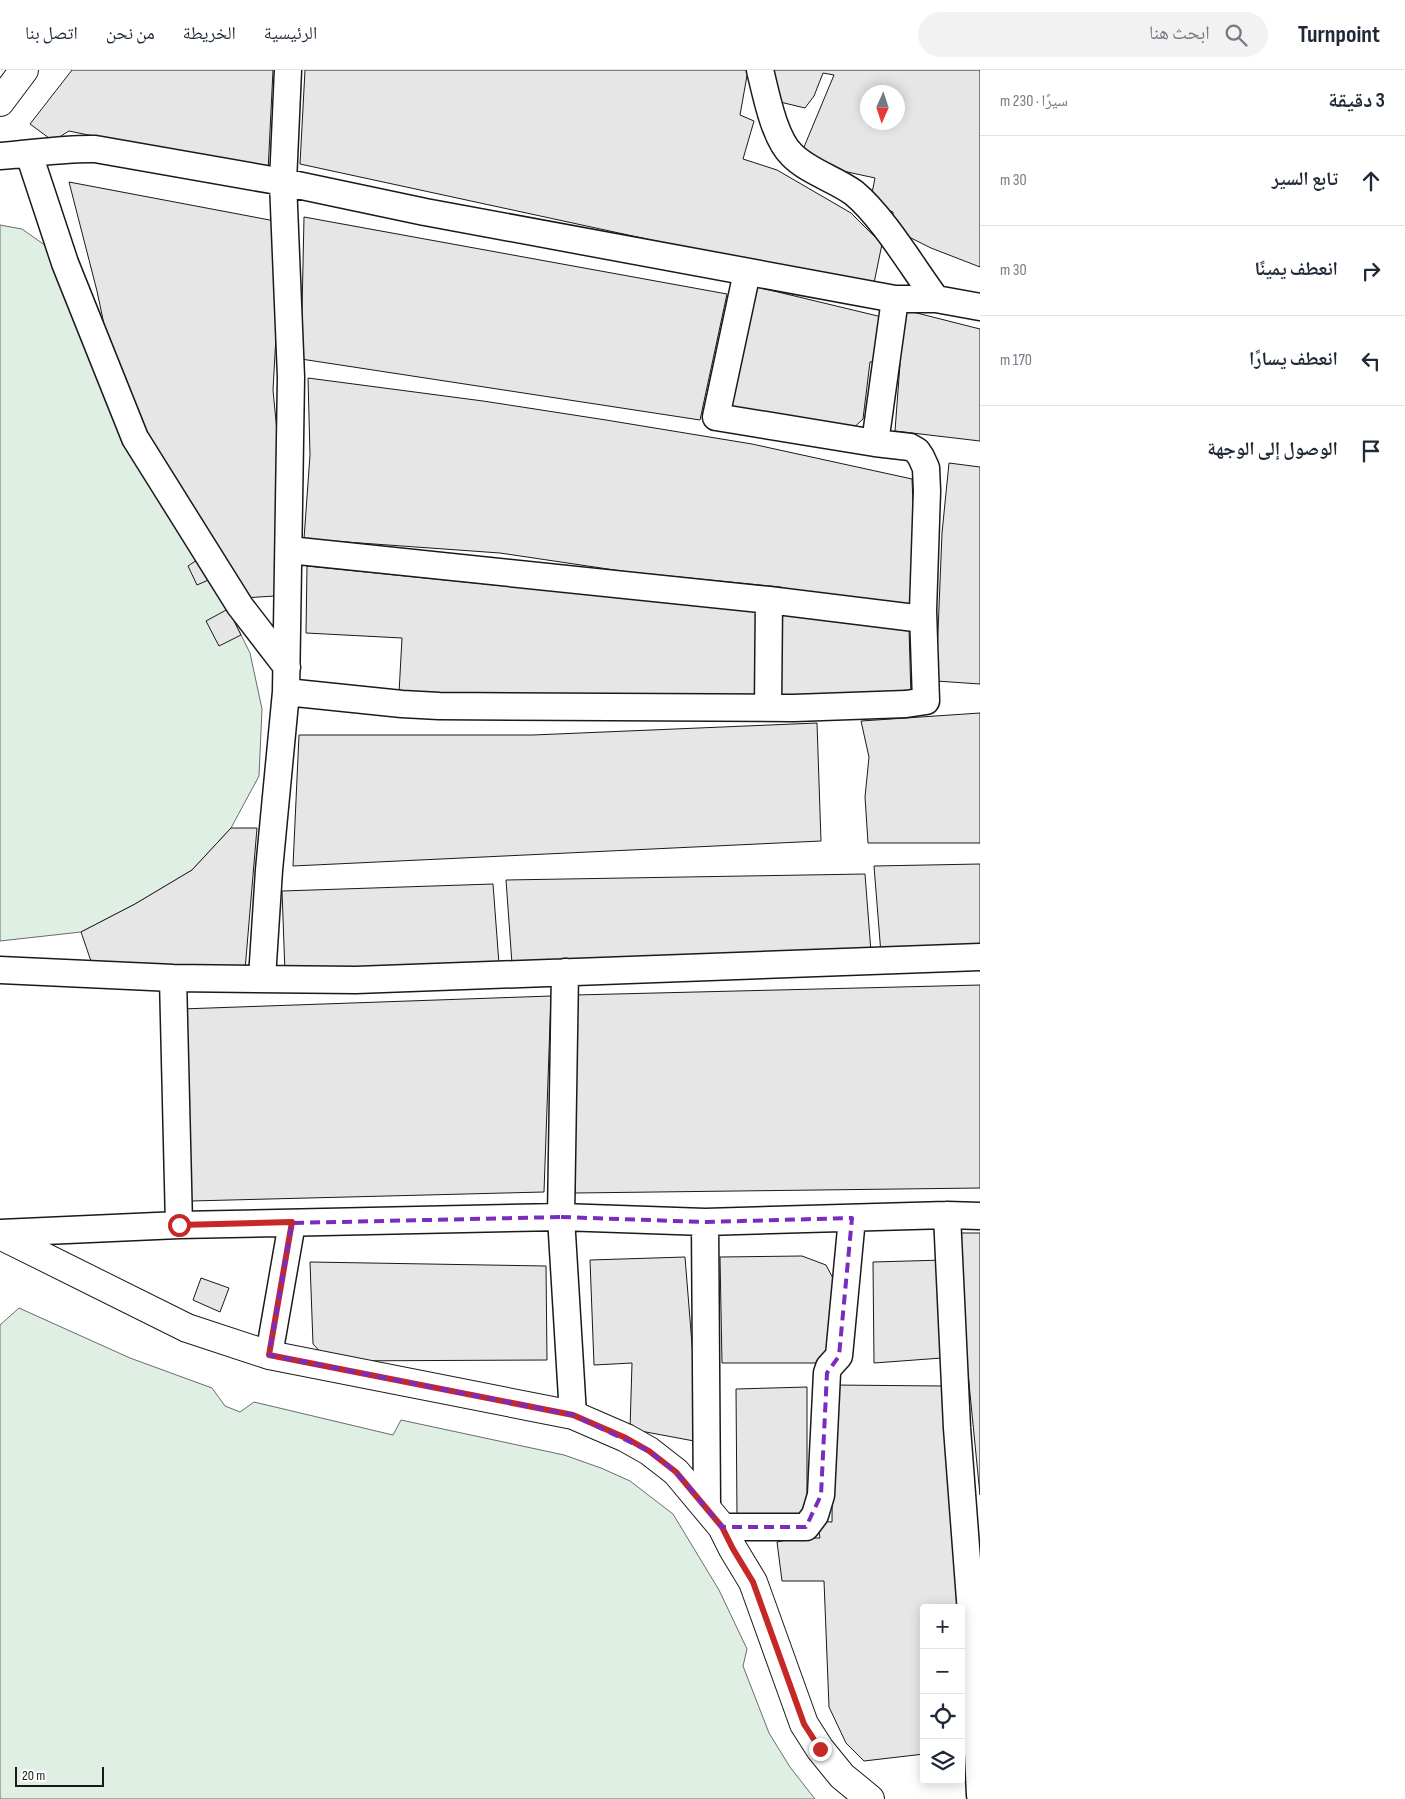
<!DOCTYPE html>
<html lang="ar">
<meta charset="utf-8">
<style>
body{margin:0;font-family:"Sofia Sans Condensed","Noto Naskh Arabic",sans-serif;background:#f2f2f3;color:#1f2937;direction:rtl}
.controls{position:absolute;right:15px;bottom:15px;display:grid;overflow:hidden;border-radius:5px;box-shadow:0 2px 12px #0003}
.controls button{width:45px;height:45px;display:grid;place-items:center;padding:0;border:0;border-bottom:1px solid #e0e1e3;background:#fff;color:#1f2937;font:25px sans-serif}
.compass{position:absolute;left:860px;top:15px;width:45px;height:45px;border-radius:50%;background:#fff;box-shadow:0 2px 12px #0003;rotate:183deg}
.scale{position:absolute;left:15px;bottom:12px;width:89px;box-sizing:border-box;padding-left:5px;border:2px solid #1a1a1a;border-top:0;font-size:14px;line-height:18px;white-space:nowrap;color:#1a1a1a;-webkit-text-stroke:4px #fff;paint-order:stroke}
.stop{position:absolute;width:15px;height:15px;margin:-11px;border:4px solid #c62828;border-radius:50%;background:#fff}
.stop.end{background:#c62828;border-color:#fff;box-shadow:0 1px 5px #0008}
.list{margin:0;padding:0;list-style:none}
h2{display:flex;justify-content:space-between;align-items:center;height:65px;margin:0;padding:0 20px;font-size:21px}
h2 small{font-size:16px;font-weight:400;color:#747a83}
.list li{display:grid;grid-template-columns:32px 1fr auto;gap:15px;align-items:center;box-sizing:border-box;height:90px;padding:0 20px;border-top:1px solid #e0e1e3}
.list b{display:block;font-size:19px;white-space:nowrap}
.list em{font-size:16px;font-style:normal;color:#747a83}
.icon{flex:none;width:28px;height:28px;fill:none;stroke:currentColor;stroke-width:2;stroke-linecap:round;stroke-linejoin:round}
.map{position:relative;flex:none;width:980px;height:1729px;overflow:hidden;direction:ltr}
header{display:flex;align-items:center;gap:30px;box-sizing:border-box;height:70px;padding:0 25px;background:#fff;border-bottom:1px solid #e0e1e3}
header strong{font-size:24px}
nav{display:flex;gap:28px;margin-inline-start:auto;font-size:18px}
.search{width:350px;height:45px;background:#f2f2f3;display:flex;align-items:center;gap:12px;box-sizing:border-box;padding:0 18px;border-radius:28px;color:#747a83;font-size:19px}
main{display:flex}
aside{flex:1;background:#fff}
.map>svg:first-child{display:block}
.green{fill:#e0efe3;stroke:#6a6a6a}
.building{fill:#e6e6e6;stroke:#1a1a1a;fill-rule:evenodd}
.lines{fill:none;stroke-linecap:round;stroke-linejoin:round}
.minor-casing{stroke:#1a1a1a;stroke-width:29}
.tertiary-casing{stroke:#1a1a1a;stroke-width:30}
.secondary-casing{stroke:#1a1a1a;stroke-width:30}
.minor{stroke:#fff;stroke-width:26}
.tertiary{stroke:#fff;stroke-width:28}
.secondary{stroke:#fff;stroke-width:28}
.route{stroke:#c62828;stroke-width:6}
.marked{fill:none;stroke:#7b2cbf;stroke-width:4;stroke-dasharray:10 6;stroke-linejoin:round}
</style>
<header>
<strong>Turnpoint</strong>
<div class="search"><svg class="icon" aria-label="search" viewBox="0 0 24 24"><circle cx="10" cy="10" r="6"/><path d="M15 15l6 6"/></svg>ابحث هنا</div>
<nav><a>الرئيسية</a><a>الخريطة</a><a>من نحن</a><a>اتصل بنا</a></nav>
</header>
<main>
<aside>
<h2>3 دقيقة<small>سيرًا · 230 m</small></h2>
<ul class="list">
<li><svg class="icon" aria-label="ahead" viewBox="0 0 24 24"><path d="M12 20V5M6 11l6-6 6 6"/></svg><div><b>تابع السير</b></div><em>30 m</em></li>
<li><svg class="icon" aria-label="right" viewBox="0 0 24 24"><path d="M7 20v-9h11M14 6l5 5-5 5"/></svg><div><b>انعطف يمينًا</b></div><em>30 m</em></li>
<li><svg class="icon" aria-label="left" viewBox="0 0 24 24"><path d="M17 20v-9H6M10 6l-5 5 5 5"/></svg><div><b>انعطف يسارًا</b></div><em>170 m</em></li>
<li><svg class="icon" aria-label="arrive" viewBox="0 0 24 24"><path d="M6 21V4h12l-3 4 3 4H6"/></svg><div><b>الوصول إلى الوجهة</b></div></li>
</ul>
</aside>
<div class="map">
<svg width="980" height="1729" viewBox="0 0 980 1729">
<rect width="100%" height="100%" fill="#fff"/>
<path class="green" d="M0,155L22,159L49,178L250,583L262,639L259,706L231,758L192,800L135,834L81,862L0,871Z
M19,1238L130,1288L212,1318L225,1336L240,1342L254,1332L393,1365L401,1350L564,1385L601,1398L630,1411L673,1444L719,1520L747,1579L743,1596L769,1663L790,1697L815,1729H0V1255Z"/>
<path class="building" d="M72,0H273L268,102L69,61L53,71L30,54Z
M305,0H748L740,45L754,51L743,89L777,100L851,143L882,174L873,218L300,94Z
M771,0H980V197L931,178L893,159V142L870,133L875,108L820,96L804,77L834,5L823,3L814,26L805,38L780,32ZM868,22H898V52H868Z
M69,112L275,151L276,266L273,320L280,393L275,526L243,528L137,360L110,283L97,221Z
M304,147L727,224L700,350L301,289Z
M753,216L882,247L874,292H870L863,349L851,360L729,339Z
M905,240L980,259V371L895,361L900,294L896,283Z
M308,308L483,331L606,350L752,374L912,409L915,479L914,541L823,527L780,517L628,502L500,483L304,469L310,385Z
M949,393L980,397V614L936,611L942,463Z
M203,486L213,508L197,515L188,496Z
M307,496L761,542L759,633L399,623L402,568L306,563Z
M228,539L241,565L219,576L206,551Z
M774,541L909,559L911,627L777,630Z
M980,643V773H868L865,727L869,687L861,651Z
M817,653L821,771L293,796L299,665H533Z
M231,758H257L245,900H94L81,862L135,834L192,800Z
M980,794V879L881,884L874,796Z
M865,804L871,882L512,894L506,810Z
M493,814L499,894L285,903L282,821Z
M980,915V1118L575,1123V925Z
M551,926L544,1122L191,1131L181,939Z
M958,1163H980V1425L960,1222Z
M802,1186L826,1195L834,1210L831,1293H722L720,1187Z
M685,1187L694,1299V1371L630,1359L632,1293L594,1295L590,1190Z
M944,1190L942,1288L874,1293L873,1192Z
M310,1192L546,1196L547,1290L329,1291L313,1274Z
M201,1208L229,1218L220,1242L193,1230Z
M833,1315L944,1316L959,1538H924V1684L864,1691L846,1673L829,1637L824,1511H782L777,1472L796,1468H820L817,1451L832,1452Z
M807,1317V1448L737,1447L736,1319Z
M961,1618L963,1679L961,1680Z"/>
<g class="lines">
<defs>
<path id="minor" d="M760,0C766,24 774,68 792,85C809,102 835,109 854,123C883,147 913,198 936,229
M29,84L65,193L135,368L240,536L287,597
M0,86C32,84 62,78 95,79L283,112L425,142L895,229H936L980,237
M747,202L716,347L875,373
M289,480L769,530L923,549
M286,622L402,634L439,636L794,638L906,634L926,631L923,541L927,421L926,398L921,387L917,381L910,377L875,373L895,229
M768,638L769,530
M0,900L173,908L356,910L980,887
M565,902L561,1147L573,1345
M173,908L179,1155
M262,908L269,800L286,622L291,307L283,112L288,0
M947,1145L957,1358L972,1556L980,1725
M705,1152L707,1437
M0,1163L179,1155L561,1147L705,1152L947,1145L980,1146
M269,1285L292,1153
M722,1457H806L815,1445L821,1425L827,1303L829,1297L839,1286L852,1148"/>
<path id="tertiary" d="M0,1165L187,1258L269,1285L573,1345L626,1368L649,1381L676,1402L722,1457L733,1479L753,1512L804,1654L820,1679L842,1706L870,1729"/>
<path id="secondary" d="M0,32L24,0"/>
</defs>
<use href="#minor" class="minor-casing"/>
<use href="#tertiary" class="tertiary-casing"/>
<use href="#secondary" class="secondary-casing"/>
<use href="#minor" class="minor"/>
<use href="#tertiary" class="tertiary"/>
<use href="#secondary" class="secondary"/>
</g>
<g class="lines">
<path class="route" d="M179,1155L292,1152L269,1285L573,1345L626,1368L649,1381L676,1402L722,1457L733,1479L753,1512L804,1654L820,1679"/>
</g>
<path class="marked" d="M561,1147L705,1152L852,1148L839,1286L827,1303L821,1425L806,1457H722L676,1402L649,1381L573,1345L269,1285L292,1153Z"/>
</svg>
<div class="controls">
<button>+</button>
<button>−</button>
<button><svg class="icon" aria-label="locate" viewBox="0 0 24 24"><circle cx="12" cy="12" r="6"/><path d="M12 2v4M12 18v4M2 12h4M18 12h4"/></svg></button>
<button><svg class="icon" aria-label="layers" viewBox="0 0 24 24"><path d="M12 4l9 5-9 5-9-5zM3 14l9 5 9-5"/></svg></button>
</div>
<svg class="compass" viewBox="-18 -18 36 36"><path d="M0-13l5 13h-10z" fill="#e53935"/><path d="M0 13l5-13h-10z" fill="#747a83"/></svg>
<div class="scale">20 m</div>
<div class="stop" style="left:179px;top:1155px"></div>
<div class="stop end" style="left:820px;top:1679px"></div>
</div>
</main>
